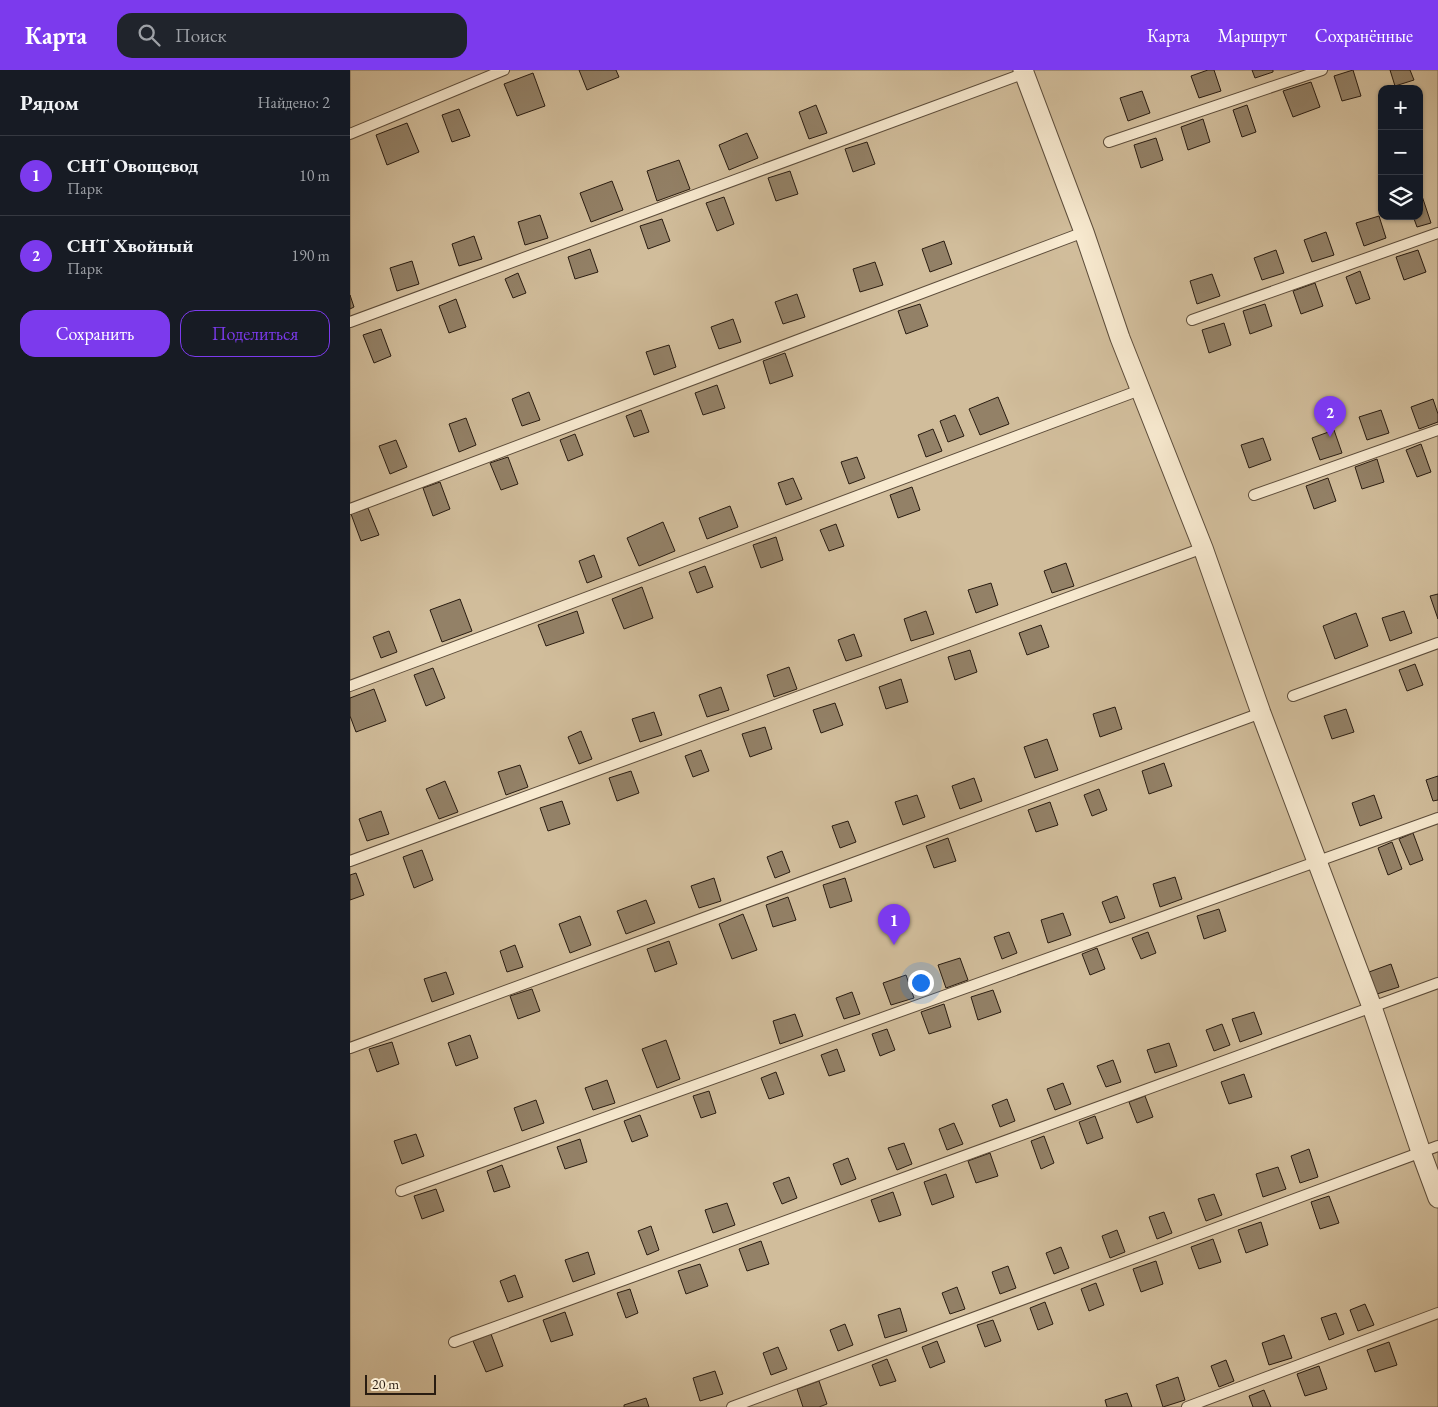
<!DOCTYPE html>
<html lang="ru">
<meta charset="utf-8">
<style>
body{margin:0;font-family:"EB Garamond",serif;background:#20242c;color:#f1f3f6}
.controls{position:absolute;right:15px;top:15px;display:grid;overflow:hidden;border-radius:10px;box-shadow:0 1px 4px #0004}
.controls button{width:45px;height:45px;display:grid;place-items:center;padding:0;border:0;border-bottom:1px solid #363941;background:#171b24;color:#f1f3f6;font:25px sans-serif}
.scale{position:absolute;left:15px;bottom:12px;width:71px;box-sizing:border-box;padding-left:5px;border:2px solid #291c11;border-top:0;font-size:14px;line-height:18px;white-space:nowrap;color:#291c11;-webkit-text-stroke:4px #f8ead0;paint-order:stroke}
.you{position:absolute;left:570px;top:912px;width:18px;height:18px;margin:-12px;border:4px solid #fff;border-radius:50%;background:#1a73e8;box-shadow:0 0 0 8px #1a73e833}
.badge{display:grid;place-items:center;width:32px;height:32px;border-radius:50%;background:#7c3aed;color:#fff;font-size:16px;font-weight:700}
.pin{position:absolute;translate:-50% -41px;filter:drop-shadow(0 1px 2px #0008)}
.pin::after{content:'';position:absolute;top:26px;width:18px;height:15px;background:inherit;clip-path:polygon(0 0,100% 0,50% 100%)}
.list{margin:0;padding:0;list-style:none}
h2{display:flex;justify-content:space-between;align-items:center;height:65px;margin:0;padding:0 20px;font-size:21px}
h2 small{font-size:16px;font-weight:400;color:#9ea1a6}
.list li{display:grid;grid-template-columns:32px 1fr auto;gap:15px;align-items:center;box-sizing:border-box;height:80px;padding:0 20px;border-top:1px solid #363941}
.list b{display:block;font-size:19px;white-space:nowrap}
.list p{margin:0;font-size:16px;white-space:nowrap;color:#9ea1a6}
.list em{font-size:16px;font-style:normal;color:#9ea1a6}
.actions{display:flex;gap:10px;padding:15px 20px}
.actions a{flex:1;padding:11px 0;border:1px solid #7c3aed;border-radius:15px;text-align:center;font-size:18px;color:#7c3aed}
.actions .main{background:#7c3aed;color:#fff}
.icon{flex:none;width:28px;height:28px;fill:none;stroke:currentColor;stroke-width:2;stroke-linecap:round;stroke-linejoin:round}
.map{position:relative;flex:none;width:1088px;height:1337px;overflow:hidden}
header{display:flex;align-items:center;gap:30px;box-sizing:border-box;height:70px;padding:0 25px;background:#7c3aed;color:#fff}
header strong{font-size:24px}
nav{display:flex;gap:28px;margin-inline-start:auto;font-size:18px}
.search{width:350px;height:45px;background:#20242c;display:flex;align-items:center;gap:12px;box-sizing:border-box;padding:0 18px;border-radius:15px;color:#9ea1a6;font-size:19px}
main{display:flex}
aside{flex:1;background:#171b24}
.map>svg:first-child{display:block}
.green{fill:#d1bd9b;stroke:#7d6c56;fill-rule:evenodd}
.building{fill:#938167;stroke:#291c11}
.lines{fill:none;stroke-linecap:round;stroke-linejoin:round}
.service-casing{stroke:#5c4c3a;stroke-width:12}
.minor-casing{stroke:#5c4c3a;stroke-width:21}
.service{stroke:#f8ead0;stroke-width:10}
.minor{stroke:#f8ead0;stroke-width:19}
</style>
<header>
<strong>Карта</strong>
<div class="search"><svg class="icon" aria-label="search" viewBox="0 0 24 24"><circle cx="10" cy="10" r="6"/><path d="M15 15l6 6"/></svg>Поиск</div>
<nav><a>Карта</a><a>Маршрут</a><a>Сохранённые</a></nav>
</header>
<main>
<aside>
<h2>Рядом<small>Найдено: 2</small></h2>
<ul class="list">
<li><span class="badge">1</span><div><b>СНТ Овощевод</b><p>Парк</p></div><em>10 m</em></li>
<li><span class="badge">2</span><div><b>СНТ Хвойный</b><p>Парк</p></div><em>190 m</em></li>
</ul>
<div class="actions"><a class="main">Сохранить</a><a>Поделиться</a></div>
</aside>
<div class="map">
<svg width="1088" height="1337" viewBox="0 0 1088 1337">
<rect width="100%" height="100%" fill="#f4deb7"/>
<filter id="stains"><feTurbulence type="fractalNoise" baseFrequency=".004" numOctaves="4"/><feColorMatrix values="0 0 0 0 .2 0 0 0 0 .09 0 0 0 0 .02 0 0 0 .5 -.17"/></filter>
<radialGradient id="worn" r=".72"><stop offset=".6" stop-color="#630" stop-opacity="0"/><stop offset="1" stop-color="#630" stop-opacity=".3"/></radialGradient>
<path class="green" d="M0,0H1088V1337H0ZM1032,19H1069V146H1032Z"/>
<path class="building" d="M229,0H266L269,7L237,20Z
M858,0H864L871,21L849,28L841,6Z
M902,0H923V2L905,8Z
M1003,0L1011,26L992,31L984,6Z
M1040,0H1060L1064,10L1045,16Z
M183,3L195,36L167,46L154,14Z
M961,12L970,37L943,47L933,21Z
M792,21L800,43L778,51L770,28Z
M466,35L477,63L459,69L449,42Z
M897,35L906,62L892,67L883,40Z
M109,39L120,66L102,72L92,45Z
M853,49L860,72L838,80L831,57Z
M57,53L69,82L37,95L26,65Z
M397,63L408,88L379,100L369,75Z
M806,68L813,90L791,98L784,75Z
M517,72L525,94L503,102L495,79Z
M329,90L340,119L307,131L297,101Z
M440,101L448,124L426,131L418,108Z
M262,111L273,140L241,152L230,123Z
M1069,126H1072L1081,153L1067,157L1063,146H1069Z
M374,127L384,154L367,161L356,133Z
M190,145L198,168L175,175L168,152Z
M1029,146L1036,168L1014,176L1006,153Z
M312,149L320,171L298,179L290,156Z
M976,162L984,185L962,192L954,170Z
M124,166L132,189L109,196L102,174Z
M594,171L602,194L580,202L572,179Z
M240,179L248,202L225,209L218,187Z
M926,180L934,203L912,210L904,188Z
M1068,180L1076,202L1054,210L1046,187Z
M62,191L69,214L47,221L40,198Z
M525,192L533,215L510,222L503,199Z
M1010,201L1020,229L1006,234L996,207Z
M168,203L176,223L163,228L155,209Z
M862,204L870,226L847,234L840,211Z
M965,213L973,236L951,244L943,221Z
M447,224L455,247L433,254L425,232Z
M0,225L4,237L0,239Z
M106,229L116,257L99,263L89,236Z
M570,234L578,256L556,264L548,241Z
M915,234L922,256L900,264L893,241Z
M383,249L391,272L369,279L361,257Z
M874,253L881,275L859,283L852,260Z
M31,259L41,286L24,293L13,265Z
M319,275L326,297L304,305L296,282Z
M435,283L443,306L420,314L413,291Z
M367,315L375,338L353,345L345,323Z
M179,322L190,350L172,356L162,329Z
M648,327L659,354L630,365L619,339Z
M1083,329L1088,344V352L1069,359L1061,337Z
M291,340L299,362L284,367L276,346Z
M1031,340L1039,363L1017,370L1009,347Z
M605,345L614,366L598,372L590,351Z
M116,348L126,375L109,382L99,354Z
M583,359L592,381L576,387L568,365Z
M984,360L992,383L970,390L962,368Z
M225,364L233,385L218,391L210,370Z
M913,368L921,390L899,398L891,375Z
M46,370L57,397L40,404L29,376Z
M1071,374L1081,402L1067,407L1056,380Z
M158,387L168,414L151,420L140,393Z
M507,387L515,408L499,414L491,392Z
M1027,389L1034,412L1012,419L1005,397Z
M443,408L452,429L436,435L428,413Z
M978,408L986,431L964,439L956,416Z
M90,412L100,439L83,446L73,418Z
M562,417L570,440L548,448L540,425Z
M380,436L388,457L357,469L349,448Z
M18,438L29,465L11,471L1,444Z
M313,452L325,481L289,496L277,468Z
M486,454L494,476L479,481L470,460Z
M426,467L433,490L411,498L403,475Z
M244,485L252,507L237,513L229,491Z
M716,493L724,516L702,523L694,501Z
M355,496L363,517L347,523L339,502Z
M641,513L648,535L626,543L618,520Z
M292,517L303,548L274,559L262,529Z
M1088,524V549L1080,526Z
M110,529L122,561L92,572L80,540Z
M227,541L234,563L196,576L188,555Z
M576,541L584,564L561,571L554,549Z
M1054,541L1062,563L1040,571L1032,548Z
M1006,543L1018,576L985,589L973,556Z
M691,555L699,577L677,585L669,563Z
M39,561L47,582L31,588L23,567Z
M504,564L512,586L496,591L488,570Z
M620,580L627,602L605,610L598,587Z
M1065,594L1073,615L1057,621L1049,600Z
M439,597L447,619L424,627L417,605Z
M83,598L95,628L76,636L64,605Z
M551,609L558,632L536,639L529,617Z
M371,617L379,640L357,647L349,625Z
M24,619L36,651L6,662L0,646V628Z
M485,633L493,655L471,663L463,640Z
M765,637L772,659L750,667L743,644Z
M996,639L1004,662L982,669L974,646Z
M304,642L312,665L290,672L282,649Z
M415,657L422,679L400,687L392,664Z
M231,661L242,689L229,694L218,667Z
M697,669L708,700L685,708L674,677Z
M351,680L359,701L343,707L335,686Z
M814,693L822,716L799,724L792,701Z
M170,695L178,717L156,725L148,702Z
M281,701L289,723L267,731L259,708Z
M1088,706V730L1083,731L1076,710Z
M624,708L632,731L610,739L602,716Z
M95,711L108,742L89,749L76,719Z
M749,719L757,740L742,746L734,725Z
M567,725L575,747L553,755L545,732Z
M1024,725L1032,748L1010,756L1002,733Z
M212,731L220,754L198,761L190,738Z
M700,732L708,755L686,762L678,740Z
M31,741L39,764L17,771L9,749Z
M498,751L506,772L490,778L482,756Z
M1063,763L1073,790L1060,795L1049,769Z
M598,768L606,791L584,798L576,776Z
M1042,772L1052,799L1038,805L1028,778Z
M72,780L83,810L64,818L53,787Z
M432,781L440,802L425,808L417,787Z
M6,803L14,825L0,830V805Z
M825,807L832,829L810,837L803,814Z
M364,808L371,831L349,838L341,816Z
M495,808L502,831L480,838L473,815Z
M767,826L775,848L760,853L752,832Z
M438,827L446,850L423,857L416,835Z
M296,830L305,853L276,864L267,841Z
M869,839L876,861L854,869L847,846Z
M713,843L721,865L698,873L691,850Z
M393,844L407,880L382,889L369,854Z
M230,846L241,875L220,883L209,854Z
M659,862L667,883L652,889L644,867Z
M798,862L806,883L791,889L782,868Z
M319,871L327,894L305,902L297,879Z
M165,875L173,897L157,902L150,881Z
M747,878L755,899L740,905L732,884Z
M610,888L618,910L596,918L588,895Z
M1041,894L1049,917L1027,924L1019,902Z
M96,902L104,924L82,932L74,909Z
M556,905L564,928L541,935L533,913Z
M182,919L190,941L168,949L160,926Z
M643,920L651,942L628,950L621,927Z
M502,922L510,944L494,949L486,928Z
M594,934L601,957L579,964L571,942Z
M904,942L912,964L890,972L882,949Z
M445,944L453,966L430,974L423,951Z
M872,954L880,975L864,981L856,960Z
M537,959L545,980L530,986L522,964Z
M120,965L128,988L106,996L98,973Z
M316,970L330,1009L307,1018L292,979Z
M42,972L49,994L27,1002L19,979Z
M819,973L827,996L805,1003L797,980Z
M487,979L495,1001L479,1006L471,985Z
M763,990L771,1012L756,1017L747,996Z
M426,1002L434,1024L419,1029L411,1008Z
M894,1004L902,1027L879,1034L871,1012Z
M257,1010L265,1033L243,1040L235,1018Z
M713,1013L721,1034L705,1040L697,1019Z
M359,1021L366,1043L351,1048L343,1026Z
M795,1026L803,1047L787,1053L779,1032Z
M657,1029L665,1051L650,1057L642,1035Z
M186,1030L194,1053L172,1061L164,1038Z
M290,1045L298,1066L282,1072L274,1051Z
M745,1046L753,1068L737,1074L729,1052Z
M604,1053L613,1074L597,1080L589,1059Z
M66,1064L74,1086L52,1094L44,1071Z
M694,1066L704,1093L691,1099L681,1071Z
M230,1069L237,1092L215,1099L207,1077Z
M554,1073L562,1094L547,1100L538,1078Z
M959,1079L968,1107L950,1113L941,1086Z
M640,1083L648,1106L626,1113L618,1091Z
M498,1088L506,1109L491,1115L483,1094Z
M152,1095L160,1117L144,1122L137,1101Z
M928,1097L936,1119L913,1127L906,1104Z
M596,1104L604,1127L582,1135L574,1112Z
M439,1107L447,1128L432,1134L423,1113Z
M86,1119L94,1141L72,1149L64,1126Z
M543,1122L551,1145L529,1152L521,1130Z
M864,1124L872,1145L856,1151L848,1129Z
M979,1126L989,1153L970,1159L961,1132Z
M377,1133L385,1155L363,1163L355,1140Z
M814,1142L822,1163L807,1169L799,1147Z
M911,1152L918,1175L896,1183L888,1160Z
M301,1156L309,1180L297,1185L288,1161Z
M767,1160L775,1182L760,1188L752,1166Z
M863,1169L871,1192L849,1199L841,1177Z
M411,1171L419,1194L397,1201L389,1179Z
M711,1177L719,1198L704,1204L696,1183Z
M238,1182L245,1204L223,1212L215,1190Z
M806,1191L813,1214L791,1222L783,1199Z
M350,1194L358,1216L336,1224L328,1201Z
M658,1196L666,1218L650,1224L642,1202Z
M165,1205L173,1227L158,1232L150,1211Z
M746,1213L754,1235L739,1241L731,1219Z
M607,1217L615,1239L600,1244L592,1223Z
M280,1219L288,1243L276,1248L267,1223Z
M695,1232L703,1254L688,1260L680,1238Z
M1015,1234L1024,1255L1008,1261L1000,1240Z
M550,1238L557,1261L535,1268L528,1245Z
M215,1242L223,1265L201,1272L193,1250Z
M986,1243L994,1264L979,1270L971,1248Z
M643,1250L651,1271L635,1277L627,1255Z
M495,1254L503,1275L488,1281L480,1260Z
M141,1264L153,1296L136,1302L123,1271Z
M934,1265L942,1288L919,1295L912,1273Z
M587,1271L595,1292L580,1298L572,1277Z
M1039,1272L1047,1295L1025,1302L1017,1280Z
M428,1277L437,1299L421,1305L413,1283Z
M537,1289L546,1311L530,1316L522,1295Z
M876,1290L884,1311L869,1317L861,1296Z
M969,1296L977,1319L955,1326L947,1304Z
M365,1301L373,1324L350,1331L343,1308Z
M828,1307L835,1330L813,1337L806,1315Z
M469,1311L477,1334L469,1337H453L447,1319Z
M914,1320L921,1337H903L899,1326Z
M777,1323L782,1337H757L755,1330Z
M296,1328L299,1337H274V1335Z"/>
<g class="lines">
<defs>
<path id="service" d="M0,64L154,0
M759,72L972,0
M842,250L1088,163
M0,252L675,3
M904,425L1088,360
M0,439L734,162
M0,616L790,320
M943,626L1088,573
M0,791L853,478
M0,978L911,643
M51,1121L1088,748
M104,1272L1088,913
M382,1337L1088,1076
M837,1337L1088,1243"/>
<path id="minor" d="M673,0L734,162L770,268L853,478L911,643L1022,937L1071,1082L1088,1128"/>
</defs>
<use href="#service" class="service-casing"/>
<use href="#minor" class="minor-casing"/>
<use href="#service" class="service"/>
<use href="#minor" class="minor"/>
</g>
<rect width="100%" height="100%" filter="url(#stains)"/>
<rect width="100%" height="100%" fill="url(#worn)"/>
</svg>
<div class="controls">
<button>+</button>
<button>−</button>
<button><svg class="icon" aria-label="layers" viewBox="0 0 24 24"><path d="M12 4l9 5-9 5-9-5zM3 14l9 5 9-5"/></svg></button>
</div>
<div class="scale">20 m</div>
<div class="you"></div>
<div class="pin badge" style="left:544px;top:875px">1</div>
<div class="pin badge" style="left:980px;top:367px">2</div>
</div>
</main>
